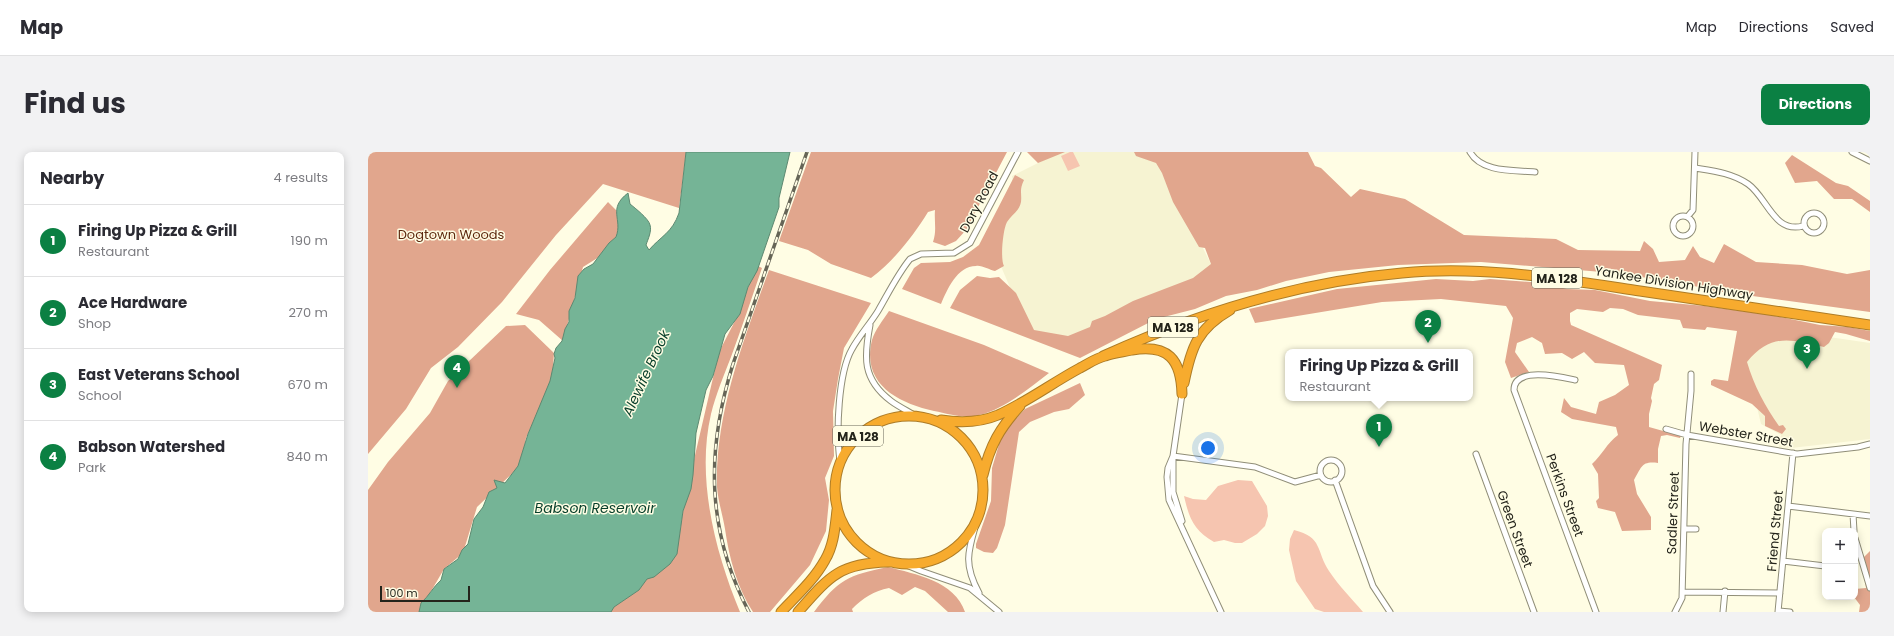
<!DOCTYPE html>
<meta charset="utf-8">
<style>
body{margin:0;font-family:Poppins,sans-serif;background:#f2f2f3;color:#2b2b33}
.controls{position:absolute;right:12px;bottom:12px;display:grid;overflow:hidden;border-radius:8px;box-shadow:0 2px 10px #0003}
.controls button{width:36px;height:36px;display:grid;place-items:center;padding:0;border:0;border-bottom:1px solid #e1e1e2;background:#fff;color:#2b2b33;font:20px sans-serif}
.scale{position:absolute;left:12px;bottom:10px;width:90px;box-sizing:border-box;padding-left:4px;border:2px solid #24241b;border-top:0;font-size:11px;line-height:14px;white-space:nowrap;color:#24241b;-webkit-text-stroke:3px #fffde4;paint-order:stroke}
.you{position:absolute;left:840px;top:296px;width:14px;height:14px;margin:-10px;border:3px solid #fff;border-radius:50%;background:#1a73e8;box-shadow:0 0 0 6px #1a73e833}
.badge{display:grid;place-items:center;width:26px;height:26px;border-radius:50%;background:#0b8043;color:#fff;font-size:13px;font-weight:700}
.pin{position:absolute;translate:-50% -33px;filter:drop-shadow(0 1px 2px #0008)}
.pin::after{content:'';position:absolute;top:21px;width:14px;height:12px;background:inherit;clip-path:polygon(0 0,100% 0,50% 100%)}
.popup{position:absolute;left:917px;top:197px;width:188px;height:52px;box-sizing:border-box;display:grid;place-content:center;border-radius:8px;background:#fff;filter:drop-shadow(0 1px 3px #0005);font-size:13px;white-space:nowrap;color:#7c7c81}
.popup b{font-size:15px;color:#2b2b33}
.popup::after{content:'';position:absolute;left:50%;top:100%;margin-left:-8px;border:8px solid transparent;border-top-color:#fff}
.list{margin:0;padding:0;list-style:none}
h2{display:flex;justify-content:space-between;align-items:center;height:52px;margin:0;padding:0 16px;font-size:17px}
h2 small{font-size:13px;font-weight:400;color:#7c7c81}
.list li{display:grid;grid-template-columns:26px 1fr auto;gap:12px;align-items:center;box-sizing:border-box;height:72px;padding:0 16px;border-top:1px solid #e1e1e2}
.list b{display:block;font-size:15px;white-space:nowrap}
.list p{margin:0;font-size:13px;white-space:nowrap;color:#7c7c81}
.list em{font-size:13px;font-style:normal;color:#7c7c81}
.map{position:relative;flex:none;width:1502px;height:460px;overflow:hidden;border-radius:8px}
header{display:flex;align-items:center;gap:24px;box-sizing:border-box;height:56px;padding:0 20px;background:#fff;border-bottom:1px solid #e1e1e2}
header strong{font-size:19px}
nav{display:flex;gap:22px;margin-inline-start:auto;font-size:14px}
.intro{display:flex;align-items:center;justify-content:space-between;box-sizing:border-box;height:96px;padding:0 24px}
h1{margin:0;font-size:28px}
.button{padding:10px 18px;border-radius:8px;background:#0b8043;color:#fff;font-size:14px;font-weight:700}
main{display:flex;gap:24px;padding:0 24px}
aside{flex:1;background:#fff;border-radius:8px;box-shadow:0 2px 10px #0003}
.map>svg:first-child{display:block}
.built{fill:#f6f3d2}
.green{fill:#f6c5b0}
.forest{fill:#e1a68d}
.water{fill:#75b496;stroke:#5d8971}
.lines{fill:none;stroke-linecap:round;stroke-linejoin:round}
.street-casing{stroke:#908e78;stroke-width:7}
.highway-casing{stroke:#ad7c27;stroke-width:11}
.street{stroke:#fff;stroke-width:5}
.highway{stroke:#f7ab2e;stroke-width:9}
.rail-casing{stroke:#666557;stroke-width:3.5}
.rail{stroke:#fffde4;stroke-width:2;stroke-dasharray:6;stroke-linecap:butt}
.labels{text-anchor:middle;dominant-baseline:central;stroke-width:3;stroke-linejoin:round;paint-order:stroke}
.shield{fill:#fffde4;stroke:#666557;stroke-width:1}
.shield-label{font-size:12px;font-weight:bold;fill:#24241b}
.street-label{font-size:13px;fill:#24241b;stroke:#fffde4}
.park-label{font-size:13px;fill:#5d280e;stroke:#fffde4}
.water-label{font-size:14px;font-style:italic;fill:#073e2a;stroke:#fffde4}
</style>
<header>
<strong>Map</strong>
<nav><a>Map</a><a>Directions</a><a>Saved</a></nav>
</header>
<div class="intro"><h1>Find us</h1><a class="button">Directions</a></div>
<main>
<aside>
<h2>Nearby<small>4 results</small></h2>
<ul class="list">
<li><span class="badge">1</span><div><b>Firing Up Pizza &amp; Grill</b><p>Restaurant</p></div><em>190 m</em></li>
<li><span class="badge">2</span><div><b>Ace Hardware</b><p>Shop</p></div><em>270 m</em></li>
<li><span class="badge">3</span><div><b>East Veterans School</b><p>School</p></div><em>670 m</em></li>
<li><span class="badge">4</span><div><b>Babson Watershed</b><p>Park</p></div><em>840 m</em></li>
</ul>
</aside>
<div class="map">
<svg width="1502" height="460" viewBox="0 0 1502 460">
<rect width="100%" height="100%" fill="#fffde4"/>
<path class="built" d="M692,0H780L792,11L846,118L700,189L661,180L629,105L639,67L648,54L644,24Z
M1386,180L1461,185L1502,191V287L1423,296L1411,295L1413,283L1393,272L1388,251L1369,243Z"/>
<path class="green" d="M702,0H705L712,14L700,19L693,4Z
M870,328L884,329L899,354L900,364L897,374L889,382L874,391H867L856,388L846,390C826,379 821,366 816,344L825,347L838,348L850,334Z
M926,378C955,385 948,399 961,419C971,434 984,447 995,460H956L947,457L928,429L921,398L922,387Z"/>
<path class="forest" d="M0,0H318V1L311,56L235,32L188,83L134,150L90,195L63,216L38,257L0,302Z
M443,0H639L598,78L588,89L577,94L565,90C569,79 566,69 567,58L560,60C546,83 525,110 503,126L463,112L440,98L411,89Z
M659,0H697L670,11Z
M766,0H940L947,14L953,16L983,45L992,37L1037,47L1096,83L1188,87L1210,98L1272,99L1276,89L1285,97L1291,110L1317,108L1325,94L1332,105L1346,111L1356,92L1388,110L1434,113L1479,122L1502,118V160L1348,139L1313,131L1246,121L1113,110L1030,113L961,120L918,129L889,138L858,144L827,157L788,167L712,206L582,156L592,138L609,124L622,126L631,125L648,141L666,178L700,184L722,175L724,169L737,164L765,149L825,126L843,112L837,96L831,95L805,50L794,21L788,11L768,4Z
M1424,3L1468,31L1480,34L1502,49V60L1484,47H1466L1449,29L1427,31L1417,11Z
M647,23L656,28C651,38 654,41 653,50C651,60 643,63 639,70C635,77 632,107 636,114L627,119C621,118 614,113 608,114C589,114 579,138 573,152L534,137L546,116L553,111L582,110L595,105L611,93Z
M240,50L249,59L251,81L231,105L215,115L195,189L171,168L148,162L182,118Z
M388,113L394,116C384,145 374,175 363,205C356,223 348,242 343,262C328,326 347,400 372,460H241L244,456L269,439L278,425L308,401L318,342L351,200L369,165Z
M401,118L503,151L476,196L470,227L465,259L466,304L457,326L461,348L458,379L442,413L402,460H385C369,436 361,405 357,377C355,364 350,349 349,335C347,261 376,187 401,118Z
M1068,127L1105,129L1122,127L1175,131L1199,137L1227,138L1282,149L1337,154L1402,163L1452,173L1480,175L1502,179V189L1478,182L1467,180L1461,191L1456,195C1422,187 1403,181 1379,210C1386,234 1397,254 1411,274L1415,273L1418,277L1414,282L1397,274V264L1384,252L1343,233V229L1346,227L1360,229L1369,179L1339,175L1337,178L1315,176L1312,168L1270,163L1255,157L1242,156L1235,160L1209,157L1202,161V169L1203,173L1294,213L1291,228L1286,232L1283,246L1284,249L1281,262V275L1313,284L1312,286L1299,283L1293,284L1290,297V311C1273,309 1274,315 1266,328L1269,342L1283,365V378L1254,379L1247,360L1230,356L1228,349L1231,346L1230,322L1224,312C1234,303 1239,291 1250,283L1248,275L1204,267L1193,260L1196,246L1203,255L1228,262L1231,250L1247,243L1261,233L1256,213L1227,211L1216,200L1204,207L1194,201L1177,202L1174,191L1164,185L1149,191L1147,200L1161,220L1143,226L1137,210L1145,166L1138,154L1073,147L1014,150L887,171L881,157L969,137Z
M521,159L616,193L681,221C661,236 637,257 611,263C596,267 581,262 566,259C530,251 493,232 504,188C507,178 515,168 521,159Z
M157,173L186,201L184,229L158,286L153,313L109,355L95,401L76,417L51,460H0V338L20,310L62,261L80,229L138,174Z
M712,231L717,243L701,257L686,260L662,270L651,280L637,373L629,396L625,401L616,400L608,396V392L623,349L624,316L632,289L642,273L657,257Z
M1502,399V460H1491L1492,453L1486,445L1487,437L1498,436L1494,407Z
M520,415C547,422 587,429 597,460H580L557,439L547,435L534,443L521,436C506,439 495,446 484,457L485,460H446C470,428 480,423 520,415Z"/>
<path class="water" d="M318,0H422L411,46V55L389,119L380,135L372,162L357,182L345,224L338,238L328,281L325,323L323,337L315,359L309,402L302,412L286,425L279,427L271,438L246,455L243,460H51L53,451C61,444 65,435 73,428L76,417L90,407L94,398L100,392L106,367L115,355L121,340L129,336L126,328L137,331L150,314L160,282L182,229L187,206L186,202L188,196L194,189L197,177L201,170V159L207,146L210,124L216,117L225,112L241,91L248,85C255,67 239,57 260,41L262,52C267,56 281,67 282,73C284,79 280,87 278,93L281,98C293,84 304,81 311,61Z"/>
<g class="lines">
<defs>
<path id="street" d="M1102,0C1114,21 1146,18 1167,20
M1484,0L1502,9
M1327,16C1346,19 1364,21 1380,32C1399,45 1406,82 1435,74
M1436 71a10 10 0 1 1 20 0a10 10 0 1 1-20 0Z
M1305 74a10 10 0 1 1 20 0a10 10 0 1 1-20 0Z
M1320,64L1325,58L1327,0
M502,173C496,205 494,227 523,249C531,255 540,259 548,264
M1207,228C1193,225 1146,214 1146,238L1228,460
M814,242L805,304V340L814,369
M1298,277L1319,283L1429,302L1490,295L1502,292
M1108,302L1166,460
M805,304L800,316L799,325L801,348L853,460
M805,304L887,315L927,330L953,323
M472,308C468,281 470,221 484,197C491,184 502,172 510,159C520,142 529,123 542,107L553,102L586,101L602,91L650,0
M952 319a11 11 0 1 1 22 0a11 11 0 1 1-22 0Z
M967,328L1005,434L1022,460
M1420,354L1502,364
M1485,362L1486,379
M610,365C601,397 594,410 611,441
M1316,377H1328
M1487,386L1502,436
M1415,409L1457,414
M536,412L553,419L602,436L631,460
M1315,440L1412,441
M1411,459L1422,460
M1307,460L1314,446L1318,292L1323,239V222
M1355,460L1357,439
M1410,460L1425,301"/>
<path id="highway" d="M735,204C830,161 930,130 1034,121C1114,113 1193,127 1272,139C1349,150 1425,162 1502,173
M816,231C823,196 829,177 862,158
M467 338a74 74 0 1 1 148 0a74 74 0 1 1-148 0Z
M573,268C593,271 611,271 630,263C659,250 684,231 712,216C720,212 728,206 737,204C745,201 755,200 764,198C800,192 813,207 814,242
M615,323C622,293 632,276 652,254
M413,460C428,444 446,428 457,408C466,393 467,375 469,358
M430,460C461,425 471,411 520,410"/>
</defs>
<use href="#street" class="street-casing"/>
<use href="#highway" class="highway-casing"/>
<use href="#street" class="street"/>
<use href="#highway" class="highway"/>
<defs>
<path id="rail" d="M381,460C338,378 338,298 365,212L439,0"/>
</defs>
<use href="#rail" class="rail-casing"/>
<use href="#rail" class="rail"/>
</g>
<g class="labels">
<g class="shield">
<rect x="1164" y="116" width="50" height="20" rx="3"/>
<rect x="780" y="165" width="50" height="20" rx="3"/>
<rect x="465" y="274" width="50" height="20" rx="3"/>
</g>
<g class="shield-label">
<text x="1189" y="126">MA 128</text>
<text x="805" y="175">MA 128</text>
<text x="490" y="284">MA 128</text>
</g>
<g class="street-label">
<text transform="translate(611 50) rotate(-62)">Dory Road</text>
<text transform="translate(1306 131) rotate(9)">Yankee Division Highway</text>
<text transform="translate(1378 282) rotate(10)">Webster Street</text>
<text transform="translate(1197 343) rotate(70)">Perkins Street</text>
<text transform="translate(1305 361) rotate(-88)">Sadler Street</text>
<text transform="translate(1147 377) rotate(70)">Green Street</text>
<text transform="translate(1407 379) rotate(-85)">Friend Street</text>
</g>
<g class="park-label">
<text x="83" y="82">Dogtown Woods</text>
</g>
<g class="water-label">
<text transform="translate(278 221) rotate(-65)">Alewife Brook</text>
<text x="227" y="356">Babson Reservoir</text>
</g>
</g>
</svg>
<div class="controls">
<button>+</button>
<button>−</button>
</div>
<div class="scale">100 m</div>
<div class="you"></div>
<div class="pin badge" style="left:1011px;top:295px">1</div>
<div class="popup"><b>Firing Up Pizza &amp; Grill</b>Restaurant</div>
<div class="pin badge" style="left:1060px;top:191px">2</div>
<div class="pin badge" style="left:1439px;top:217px">3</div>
<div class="pin badge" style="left:89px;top:236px">4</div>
</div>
</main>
